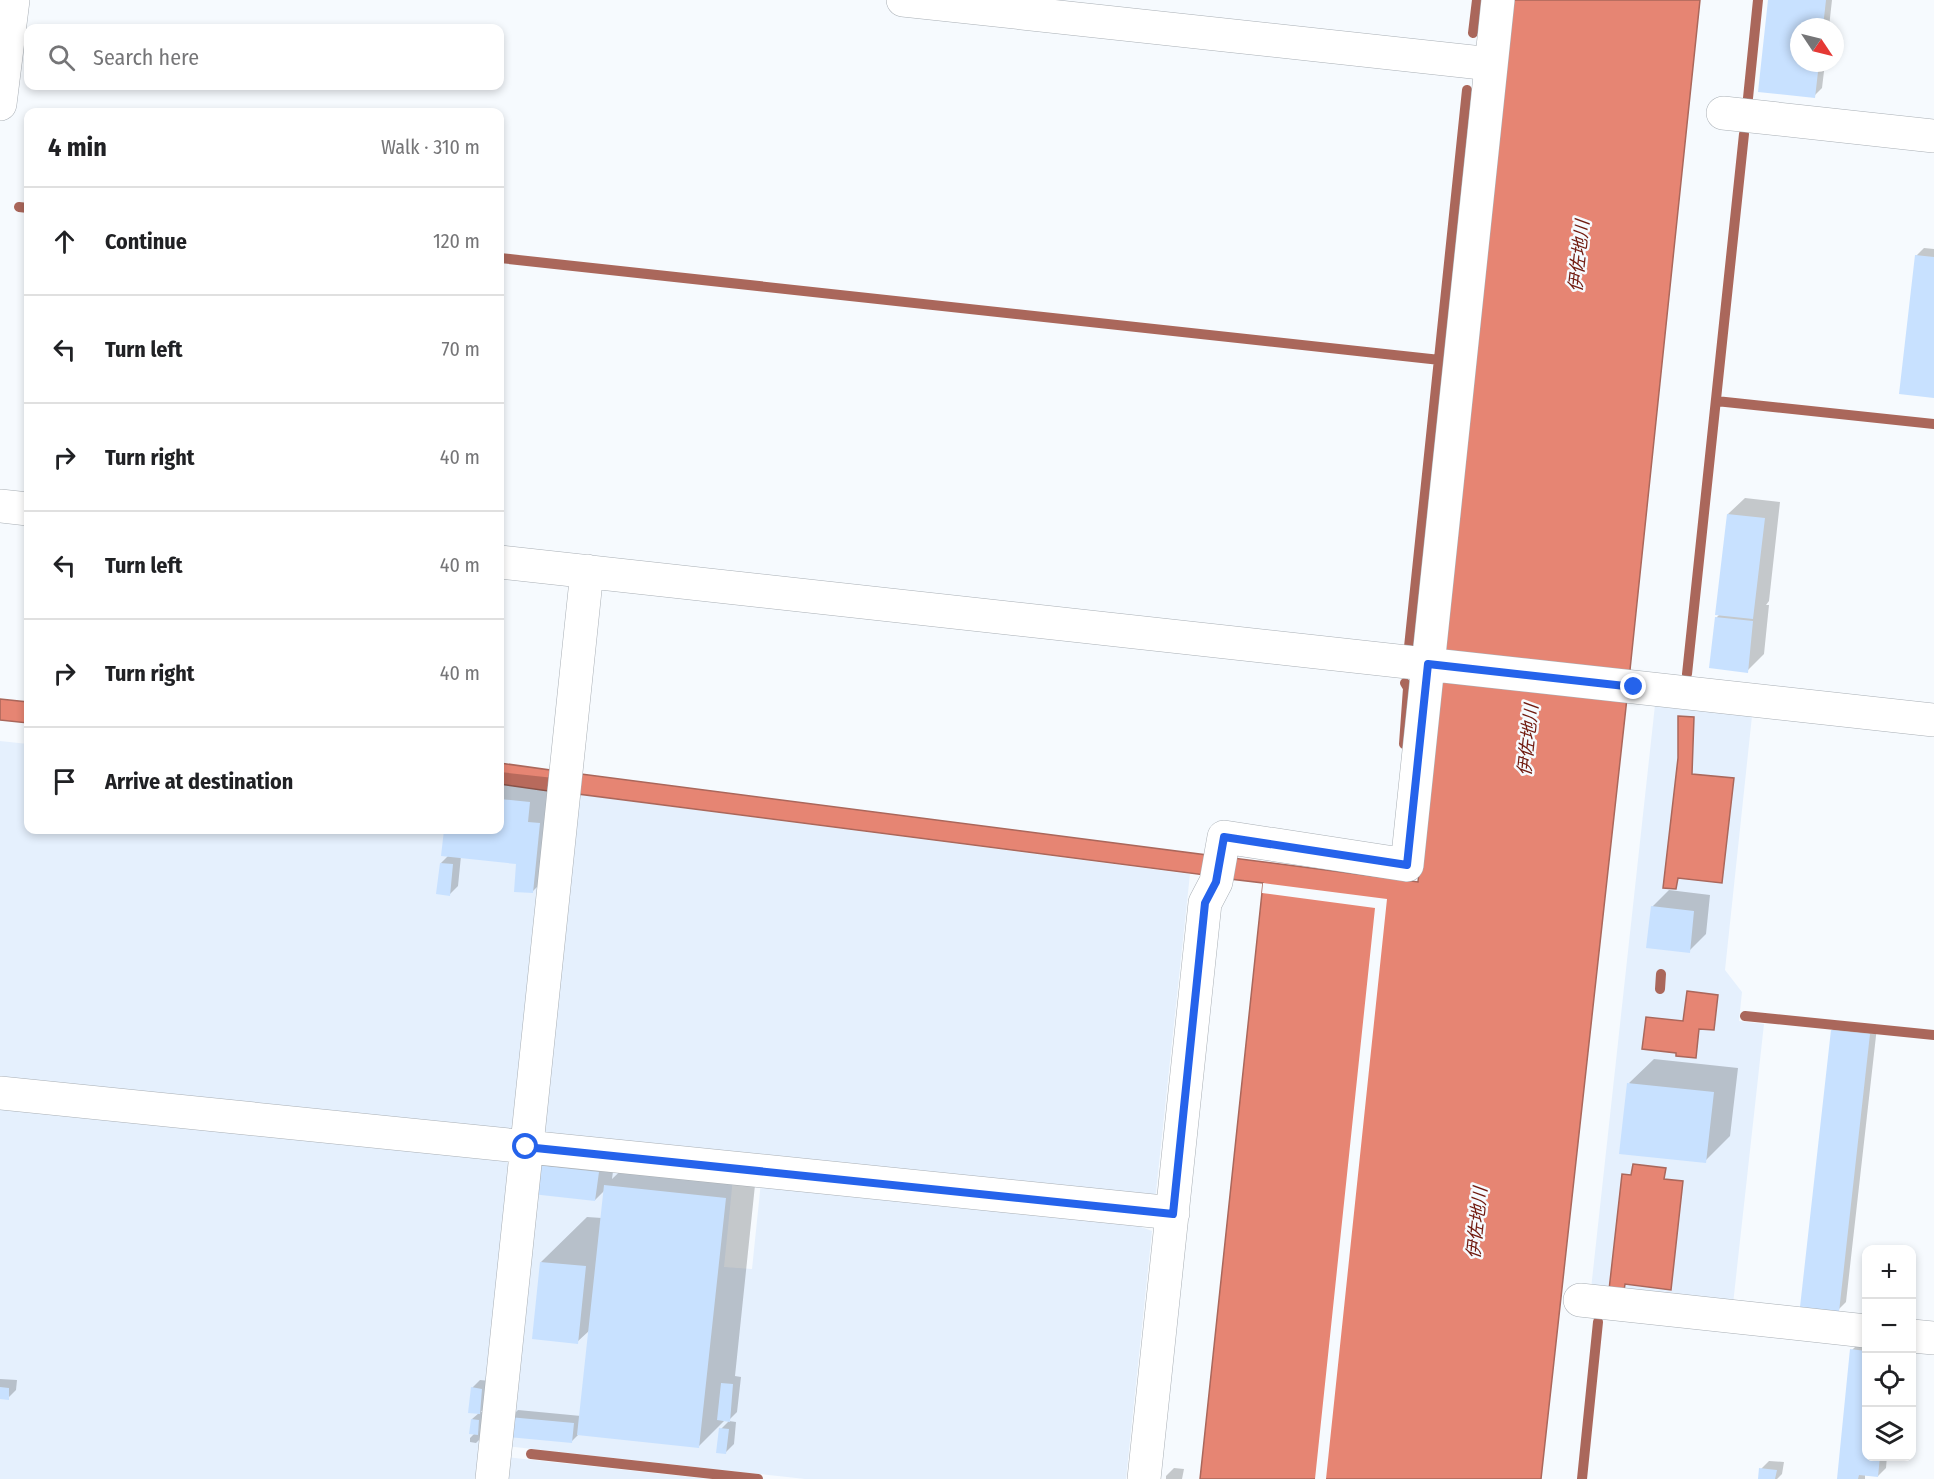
<!DOCTYPE html>
<meta charset="utf-8">
<style>
body{margin:0;font-family:"Fira Sans Condensed","Noto Sans JP",sans-serif;background:#f6f6f6;color:#202124}
.controls{position:absolute;right:18px;bottom:18px;display:grid;overflow:hidden;border-radius:12px;box-shadow:0 3px 9px #0003}
.controls button{width:54px;height:54px;display:grid;place-items:center;padding:0;border:0;border-bottom:2px solid #e0e0e0;background:#fff;color:#202124;font:30px sans-serif}
.compass{position:absolute;left:1790px;top:18px;width:54px;height:54px;border-radius:50%;background:#fff;box-shadow:0 3px 9px #0003;rotate:125deg}
.stop{position:absolute;width:18px;height:18px;margin:-14px;border:4px solid #2563eb;border-radius:50%;background:#fff}
.stop.end{background:#2563eb;border-color:#fff;box-shadow:0 2px 6px #0008}
.list{margin:0;padding:0;list-style:none}
h2{display:flex;justify-content:space-between;align-items:center;height:78px;margin:0;padding:0 24px;font-size:26px}
h2 small{font-size:20px;font-weight:400;color:#757577}
.list li{display:grid;grid-template-columns:39px 1fr auto;gap:18px;align-items:center;box-sizing:border-box;height:108px;padding:0 24px;border-top:2px solid #e0e0e0}
.list b{display:block;font-size:22px;white-space:nowrap}
.list em{font-size:20px;font-style:normal;color:#757577}
.icon{flex:none;width:33px;height:33px;fill:none;stroke:currentColor;stroke-width:2;stroke-linecap:round;stroke-linejoin:round}
.map{position:relative;flex:none;width:1934px;height:1479px;overflow:hidden}
.search{position:absolute;background:#fff;box-shadow:0 3px 9px #0003;left:24px;top:24px;width:480px;height:66px;display:flex;align-items:center;gap:15px;box-sizing:border-box;padding:0 21px;border-radius:12px;color:#757577;font-size:22px}
.panel{position:absolute;background:#fff;box-shadow:0 3px 9px #0003;left:24px;top:108px;width:480px;height:726px;border-radius:12px}
.map>svg:first-child{display:block}
.built{fill:#e5f0fd}
.water{fill:#e68573;stroke:#aa675b;stroke-width:1.5}
.pier{fill:#f6fafe}
.shadow{fill:#0003}
.lines{fill:none;stroke-linecap:round;stroke-linejoin:round}
.stream{stroke:#aa675b;stroke-width:10}
.building{fill:#c8e1ff}
.street-casing{stroke:#a9afb5;stroke-width:34}
.primary-casing{stroke:#a9afb5;stroke-width:34}
.street{stroke:#fff;stroke-width:33}
.primary{stroke:#fff;stroke-width:33}
.route{stroke:#2563eb;stroke-width:8}
.labels{text-anchor:middle;dominant-baseline:central;stroke-width:5;stroke-linejoin:round;paint-order:stroke}
.water-label{font-size:18px;font-style:italic;fill:#70190e;stroke:#f6fafe}
</style>
<div class="map">
<svg width="1934" height="1479" viewBox="0 0 1934 1479">
<rect width="100%" height="100%" fill="#f6fafe"/>
<path class="built" d="M1655,705L1752,716L1725,970L1742,992L1739,1021L1764,1024L1733,1304L1591,1289Z
M0,741L28,744V830H500V784L553,791L518,1130L0,1077Z
M574,794L1190,874L1155,1201L546,1138L538,1130Z
M0,1109L515,1161L482,1479H0Z
M536,1159L733,1178L724,1267L752,1269L761,1182L1117,1218L1152,1231L1126,1479H805L506,1446Z
M505,1457L709,1479H502Z"/>
<path class="water" d="M1511,0H1700L1628,689L1541,1479H1200L1263,883L1230,879L1233,858L1418,882Z
M0,699L28,702V723L0,720Z
M1678,716L1694,717L1692,774L1734,778L1722,883L1678,878L1676,889L1663,888L1678,758Z
M500,763L550,770L548,791L500,784Z
M581,774L1207,855L1205,875L578,794Z
M1687,991L1718,995L1714,1030L1699,1029L1696,1058L1676,1056V1053L1642,1049L1646,1017L1683,1021Z
M1633,1164L1666,1168L1664,1179L1683,1181L1671,1290L1625,1284L1624,1291L1609,1290L1622,1174L1631,1175Z"/>
<path class="pier" d="M1263,883L1387,899L1326,1479H1315L1375,908L1262,893Z"/>
<path class="shadow" d="M1770,0H1832L1829,27H1799V63H1825L1822,88L1814,96Z
M1924,248L1934,249V397L1916,256Z
M1745,498L1780,502L1769,601L1766,605H1769L1764,654L1747,671L1716,618L1720,614L1728,514Z
M500,772L554,778L557,867L532,892L518,862L461,856L458,886L450,894L441,863L449,855L443,854L445,830H500Z
M1669,890L1710,895L1706,934L1689,951L1652,907Z
M1840,1023L1877,1027L1846,1302L1838,1310L1832,1030Z
M1654,1059L1738,1068L1730,1136L1705,1161L1629,1083Z
M553,1149L615,1156L612,1179L638,1154L757,1166L735,1376L741,1377L737,1412L729,1420H725L699,1446L579,1434L571,1442L510,1418L518,1410L581,1416L590,1330L577,1342L541,1262L587,1217L602,1218L605,1190L595,1200L537,1166Z
M1860,1342L1866,1343V1456H1887L1886,1468L1878,1476L1865,1475V1479H1839L1852,1350Z
M0,1379L17,1380L16,1390L8,1398H0Z
M480,1380L490,1381L487,1405L481,1412H486L485,1425L480,1430L484,1431V1435L476,1443L470,1442V1438L475,1433L472,1419L479,1413L472,1388Z
M729,1421L736,1422L734,1444L726,1452L721,1429Z
M1769,1461L1784,1462L1782,1474L1777,1479H1760L1761,1469Z
M1174,1468L1184,1469L1182,1479H1166V1476Z"/>
<g class="lines">
<path class="stream" d="M1473,33L1477,0
M1748,98L1758,0
M19,207L28,208
M500,258L1440,360
M1716,401L1934,424
M1409,647L1467,90
M1687,674L1744,134
M1404,744L1408,688L1405,683
M1660,989L1661,974
M1745,1016L1934,1035
M531,1454L758,1479
M1582,1479L1598,1322"/>
</g>
<path class="building" d="M1768,0H1826L1823,27H1799V63H1819L1815,98L1758,92Z
M1915,255L1934,257V398L1899,394Z
M1727,514L1765,518L1753,619L1715,615Z
M1715,617L1753,621L1748,673L1709,668Z
M500,799L530,802L528,822L540,823L533,893L514,892L516,864L441,856L444,830H500Z
M440,863L453,864L450,896L436,894Z
M1651,906L1694,911L1690,953L1646,948Z
M1831,1030L1870,1034L1839,1312L1800,1307Z
M1627,1083L1714,1092L1706,1163L1619,1154Z
M535,1165L599,1172L595,1201L532,1194Z
M604,1185L726,1198L699,1448L577,1435Z
M540,1262L586,1266L578,1344L532,1339Z
M1850,1349L1866,1351V1456H1880L1878,1477L1859,1475L1858,1479H1837Z
M721,1383L733,1384L730,1422L717,1420Z
M0,1387L9,1388V1400L0,1399Z
M471,1387L482,1389L480,1414L468,1413Z
M509,1417L574,1423L572,1443L507,1437Z
M471,1419L479,1420L478,1435L469,1434Z
M719,1428L729,1429L726,1454L716,1453Z
M1759,1468L1777,1470L1775,1479H1758Z"/>
<g class="lines">
<defs>
<path id="street" d="M903,0L1491,64
M1723,113L1934,136
M0,506L28,509
M500,562L1934,720
M0,1093L1173,1213
M1580,1300L1866,1331
M1912,1336L1934,1338
M492,1479L587,571
M1144,1479L1205,903L1216,882L1224,837L1407,865L1498,0"/>
<path id="primary" d="M0,104L13,0"/>
</defs>
<use href="#street" class="street-casing"/>
<use href="#primary" class="primary-casing"/>
<use href="#street" class="street"/>
<use href="#primary" class="primary"/>
</g>
<g class="lines">
<path class="route" d="M526,1147L1173,1214L1205,903L1216,882L1224,837L1407,865L1428,664L1634,687"/>
</g>
<g class="labels">
<g class="water-label">
<text transform="translate(1579 256) rotate(-84)">伊佐地川</text>
<text transform="translate(1528 740) rotate(-84)">伊佐地川</text>
<text transform="translate(1477 1223) rotate(-84)">伊佐地川</text>
</g>
</g>
</svg>
<div class="controls">
<button>+</button>
<button>−</button>
<button><svg class="icon" aria-label="locate" viewBox="0 0 24 24"><circle cx="12" cy="12" r="6"/><path d="M12 2v4M12 18v4M2 12h4M18 12h4"/></svg></button>
<button><svg class="icon" aria-label="layers" viewBox="0 0 24 24"><path d="M12 4l9 5-9 5-9-5zM3 14l9 5 9-5"/></svg></button>
</div>
<svg class="compass" viewBox="-18 -18 36 36"><path d="M0-13l5 13h-10z" fill="#e53935"/><path d="M0 13l5-13h-10z" fill="#757577"/></svg>
<div class="stop" style="left:526px;top:1147px"></div>
<div class="stop end" style="left:1634px;top:687px"></div>
<div class="search"><svg class="icon" aria-label="search" viewBox="0 0 24 24"><circle cx="10" cy="10" r="6"/><path d="M15 15l6 6"/></svg>Search here</div>
<section class="panel">
<h2>4 min<small>Walk · 310 m</small></h2>
<ul class="list">
<li><svg class="icon" aria-label="ahead" viewBox="0 0 24 24"><path d="M12 20V5M6 11l6-6 6 6"/></svg><div><b>Continue</b></div><em>120 m</em></li>
<li><svg class="icon" aria-label="left" viewBox="0 0 24 24"><path d="M17 20v-9H6M10 6l-5 5 5 5"/></svg><div><b>Turn left</b></div><em>70 m</em></li>
<li><svg class="icon" aria-label="right" viewBox="0 0 24 24"><path d="M7 20v-9h11M14 6l5 5-5 5"/></svg><div><b>Turn right</b></div><em>40 m</em></li>
<li><svg class="icon" aria-label="left" viewBox="0 0 24 24"><path d="M17 20v-9H6M10 6l-5 5 5 5"/></svg><div><b>Turn left</b></div><em>40 m</em></li>
<li><svg class="icon" aria-label="right" viewBox="0 0 24 24"><path d="M7 20v-9h11M14 6l5 5-5 5"/></svg><div><b>Turn right</b></div><em>40 m</em></li>
<li><svg class="icon" aria-label="arrive" viewBox="0 0 24 24"><path d="M6 21V4h12l-3 4 3 4H6"/></svg><div><b>Arrive at destination</b></div></li>
</ul>
</section>
</div>
